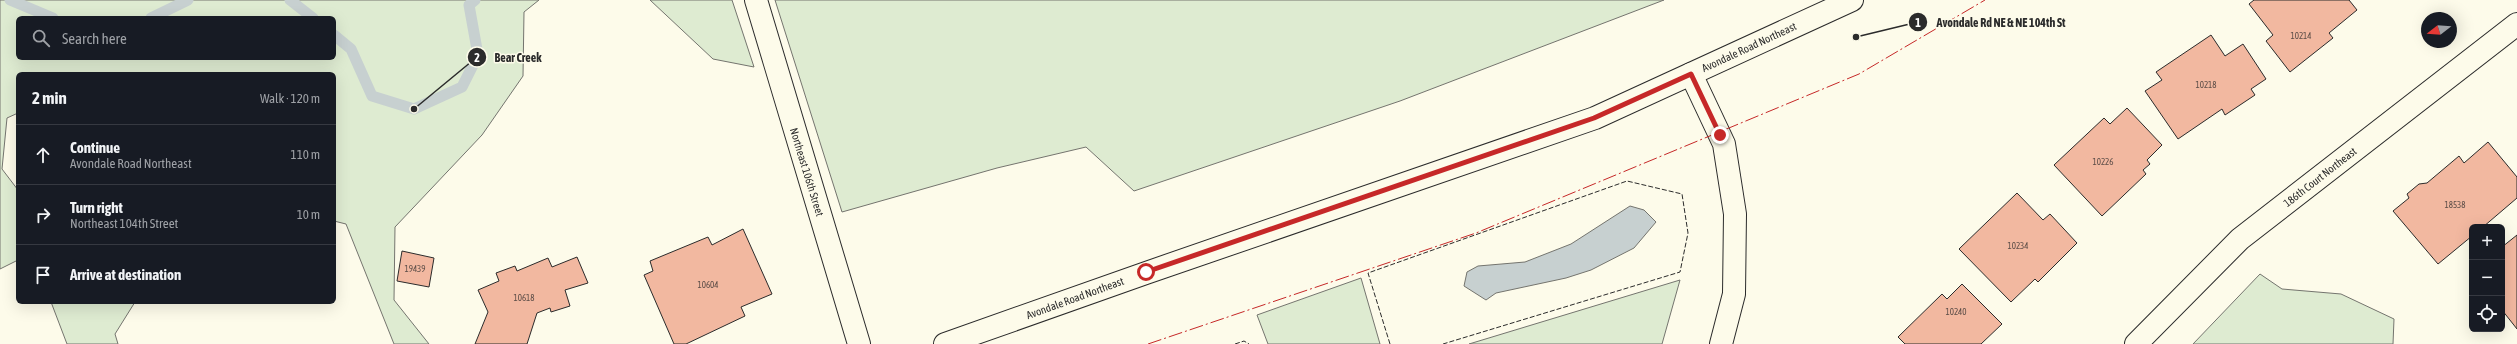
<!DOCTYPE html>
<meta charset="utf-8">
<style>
body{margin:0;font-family:"Asap Condensed",sans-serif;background:#242831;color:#f1f3f6}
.controls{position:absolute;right:12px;bottom:12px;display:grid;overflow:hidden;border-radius:6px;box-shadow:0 4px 16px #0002}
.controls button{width:36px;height:36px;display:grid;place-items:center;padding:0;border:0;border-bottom:1px solid #363941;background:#171b24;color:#f1f3f6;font:20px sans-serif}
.compass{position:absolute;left:2421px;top:12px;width:36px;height:36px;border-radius:50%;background:#171b24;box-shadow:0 4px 16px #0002;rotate:253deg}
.stop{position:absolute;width:12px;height:12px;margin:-9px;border:3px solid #c62828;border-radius:50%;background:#fff}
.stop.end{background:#c62828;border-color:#fff;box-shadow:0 1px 4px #0008}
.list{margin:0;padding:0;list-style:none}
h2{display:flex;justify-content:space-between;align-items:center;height:52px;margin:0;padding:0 16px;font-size:17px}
h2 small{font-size:13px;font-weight:400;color:#9ea1a6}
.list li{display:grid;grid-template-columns:26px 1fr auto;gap:12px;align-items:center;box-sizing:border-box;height:60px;padding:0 16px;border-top:1px solid #363941}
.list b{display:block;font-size:15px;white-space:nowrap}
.list p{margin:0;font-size:13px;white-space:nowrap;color:#9ea1a6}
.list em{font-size:13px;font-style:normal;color:#9ea1a6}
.icon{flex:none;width:22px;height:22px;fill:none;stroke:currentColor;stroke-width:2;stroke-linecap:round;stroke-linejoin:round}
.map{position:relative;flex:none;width:2517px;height:344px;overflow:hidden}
.search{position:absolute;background:#171b24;box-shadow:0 4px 16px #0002;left:16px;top:16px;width:320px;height:44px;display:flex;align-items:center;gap:10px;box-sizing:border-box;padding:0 14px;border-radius:6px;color:#9ea1a6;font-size:15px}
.panel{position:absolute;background:#171b24;box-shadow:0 4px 16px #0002;left:16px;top:72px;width:320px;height:232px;border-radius:6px}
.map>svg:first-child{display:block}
.green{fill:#deebd1;stroke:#74746e;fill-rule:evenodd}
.water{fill:#c7d0d0;stroke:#74746e}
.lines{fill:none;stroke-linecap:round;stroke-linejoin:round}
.stream{stroke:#c7d0d0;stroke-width:11}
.building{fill:#f2b8a0;stroke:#2b2b2b}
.minor-casing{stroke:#2b2b2b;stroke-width:24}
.tertiary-casing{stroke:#2b2b2b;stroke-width:24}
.secondary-casing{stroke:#2b2b2b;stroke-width:24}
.minor{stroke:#fdfbea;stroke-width:22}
.tertiary{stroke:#fdfbea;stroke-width:22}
.secondary{stroke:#fdfbea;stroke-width:22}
.fence{stroke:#2b2b2b;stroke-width:1;stroke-dasharray:5 2;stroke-linecap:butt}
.power{stroke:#c62828;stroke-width:1;stroke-dasharray:14 3 2 3;stroke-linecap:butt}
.route{stroke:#c62828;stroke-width:5}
.labels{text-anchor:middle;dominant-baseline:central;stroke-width:3;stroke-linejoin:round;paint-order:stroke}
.number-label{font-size:9px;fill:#5d4e48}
.street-label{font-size:11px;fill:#2b2b2b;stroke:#fdfbea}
.leader{fill:none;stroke:#2b2b2b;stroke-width:1.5}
.callout-dot{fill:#2b2b2b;stroke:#fdfbea;stroke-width:1.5}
.mark-label{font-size:12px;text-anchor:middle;font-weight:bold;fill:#fff}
.callout-label{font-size:12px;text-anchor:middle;font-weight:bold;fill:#2b2b2b;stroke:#fdfbea;stroke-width:3;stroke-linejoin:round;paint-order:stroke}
</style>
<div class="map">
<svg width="2517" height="344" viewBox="0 0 2517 344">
<rect width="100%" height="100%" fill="#fdfbea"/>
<path class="green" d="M0,0H539L524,12L523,76L482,135L395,227L394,300L429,344H394L346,224L334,221V74H18V113L7,118L2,169L18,190V260L0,269ZM18,18H334V58H18Z
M650,0H732L754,67L713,59Z
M775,0H1664L1400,101L1134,191L1086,147L997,168L842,212Z
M2260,274L2282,289L2341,294L2394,319L2393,344H2193Z
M1361,278L1380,344H1268L1257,315Z
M1680,280L1662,344H1469Z
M51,302H135L115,334L118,344H67Z"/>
<path class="water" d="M1630,206L1644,210L1656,222L1634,248L1591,270L1566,278L1496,293L1486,300L1464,286L1467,272L1478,266L1525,262L1571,244Z"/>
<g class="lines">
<path class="stream" d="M10,0L53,18
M290,0L313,18
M151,18L188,0
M334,35L351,49L372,96L414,109L462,87L478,55L469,5L475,0"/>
</g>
<path class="building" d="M2254,0H2349L2357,10L2329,33L2333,38L2290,72L2266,41L2273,35L2249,4Z
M2211,35L2225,56L2243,44L2266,79L2251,89L2255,95L2225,115L2222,109L2178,139L2145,91L2162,80L2156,72Z
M2127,108L2162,145L2147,160L2150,164L2143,170L2146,174L2102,216L2054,165L2104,118L2110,124Z
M2488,142L2517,177V198L2483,227H2472V236L2438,264L2393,211L2409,198L2407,194L2419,184L2427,183L2459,156L2464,163Z
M2017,193L2043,220L2050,214L2077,243L2038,282L2035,279L2011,302L1959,249Z
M743,229L772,294L741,307L745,316L686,344H674L644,275L653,271L650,261L708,237L712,245Z
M2517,235V329L2502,310V247Z
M402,251L434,258L429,287L397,281Z
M577,257L588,283L565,290L570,306L551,312L550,308L537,313L527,344H475L488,312L478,290L499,281L496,273L515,266L517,271L548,258L552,267Z
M1962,284L2002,324L1981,344H1905L1898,337L1942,294L1947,299Z"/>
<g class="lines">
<defs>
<path id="minor" d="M756,0L859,344
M2136,344L2240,239L2517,24"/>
<path id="tertiary" d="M1691,74L1724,144L1735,214L1734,294L1721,344"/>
<path id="secondary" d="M945,344L1146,273L1595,118L1852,0"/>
</defs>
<use href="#minor" class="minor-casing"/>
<use href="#tertiary" class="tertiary-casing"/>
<use href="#secondary" class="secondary-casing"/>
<use href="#minor" class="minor"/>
<use href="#tertiary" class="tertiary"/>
<use href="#secondary" class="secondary"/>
<path class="fence" d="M1235,344L1244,341L1249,344
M1390,344L1368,273L1627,181L1682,194L1688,233L1680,272L1443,344"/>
<path class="power" d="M1148,344L1476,233L1859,74L1985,0"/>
</g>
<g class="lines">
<path class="route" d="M1146,272L1594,118L1691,74L1720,135"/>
</g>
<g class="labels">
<g class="number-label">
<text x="2301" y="36">10214</text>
<text x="2206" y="85">10218</text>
<text x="2103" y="162">10226</text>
<text x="2455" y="205">18538</text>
<text x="2018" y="246">10234</text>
<text x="415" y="269">19439</text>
<text x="708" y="285">10604</text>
<text x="524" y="298">10618</text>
<text x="1956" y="312">10240</text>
</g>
<g class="street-label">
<text transform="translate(1749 47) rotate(-25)">Avondale Road Northeast</text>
<text transform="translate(807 172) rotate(73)">Northeast 106th Street</text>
<text transform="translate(2320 177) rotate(-38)">186th Court Northeast</text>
<text transform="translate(1075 298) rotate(-20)">Avondale Road Northeast</text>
</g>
</g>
<path class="leader" d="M1856 37L1918 22M414 109L477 57"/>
<g class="callout-dot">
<circle cx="1856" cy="37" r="4"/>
<circle cx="414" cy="109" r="4"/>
<circle cx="1918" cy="22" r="10"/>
<circle cx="477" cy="57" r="10"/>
</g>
<g class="mark-label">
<text x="1918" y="27">1</text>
<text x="477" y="62">2</text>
</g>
<g class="callout-label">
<text x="2001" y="27">Avondale Rd NE &amp; NE 104th St</text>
<text x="518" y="62">Bear Creek</text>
</g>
</svg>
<div class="controls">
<button>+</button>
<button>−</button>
<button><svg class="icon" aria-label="locate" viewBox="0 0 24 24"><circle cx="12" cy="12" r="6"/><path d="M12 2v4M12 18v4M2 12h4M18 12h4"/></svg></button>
</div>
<svg class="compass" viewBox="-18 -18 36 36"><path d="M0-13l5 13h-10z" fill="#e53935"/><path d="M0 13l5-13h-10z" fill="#9ea1a6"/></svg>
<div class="stop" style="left:1146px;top:272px"></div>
<div class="stop end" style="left:1720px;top:135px"></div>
<div class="search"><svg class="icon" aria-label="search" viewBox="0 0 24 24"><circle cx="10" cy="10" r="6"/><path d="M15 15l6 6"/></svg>Search here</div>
<section class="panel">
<h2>2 min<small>Walk · 120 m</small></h2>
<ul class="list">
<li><svg class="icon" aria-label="ahead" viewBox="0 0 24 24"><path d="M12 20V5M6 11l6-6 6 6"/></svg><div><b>Continue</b><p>Avondale Road Northeast</p></div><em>110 m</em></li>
<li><svg class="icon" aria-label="right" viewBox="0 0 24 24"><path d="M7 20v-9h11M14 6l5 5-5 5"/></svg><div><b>Turn right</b><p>Northeast 104th Street</p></div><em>10 m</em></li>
<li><svg class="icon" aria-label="arrive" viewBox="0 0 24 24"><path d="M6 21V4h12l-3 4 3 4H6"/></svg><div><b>Arrive at destination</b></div></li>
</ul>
</section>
</div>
